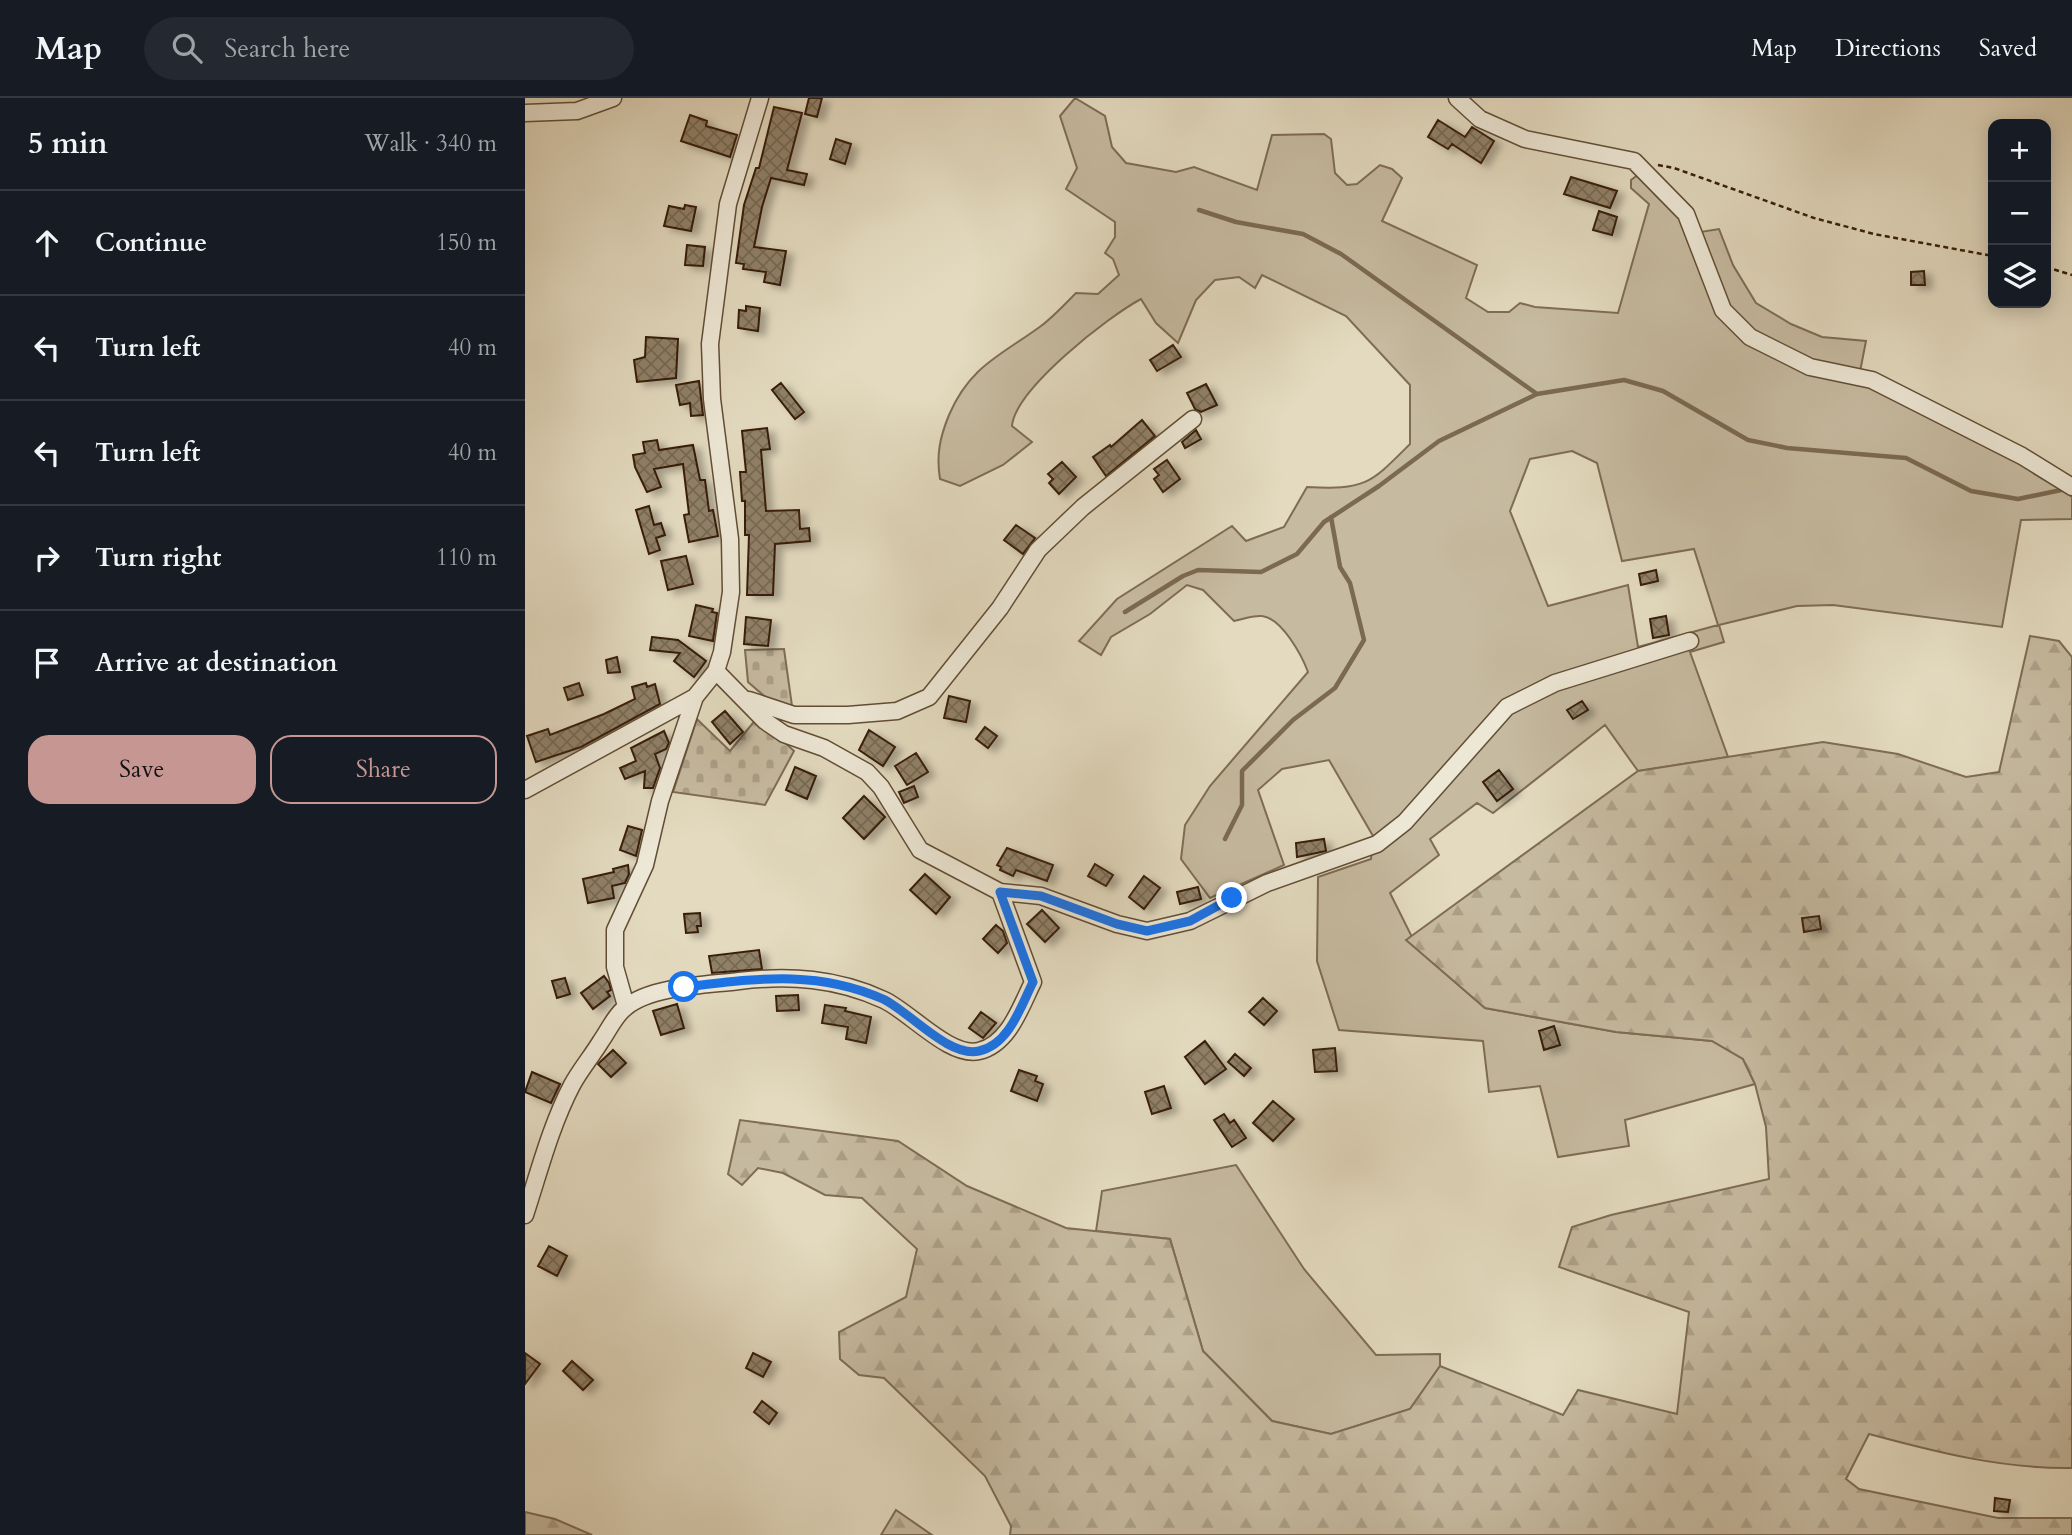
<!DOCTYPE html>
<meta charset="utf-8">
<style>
body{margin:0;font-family:Cardo,serif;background:#242831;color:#f1f3f6}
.controls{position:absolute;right:21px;top:21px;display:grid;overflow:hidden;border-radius:14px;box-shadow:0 4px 18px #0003}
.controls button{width:63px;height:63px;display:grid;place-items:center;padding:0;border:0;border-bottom:2px solid #363941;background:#171b24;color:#f1f3f6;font:35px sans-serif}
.stop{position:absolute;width:21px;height:21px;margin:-16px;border:5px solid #1a73e8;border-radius:50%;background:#fff}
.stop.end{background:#1a73e8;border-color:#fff;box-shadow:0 2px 7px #0008}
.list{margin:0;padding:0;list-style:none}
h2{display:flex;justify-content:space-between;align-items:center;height:91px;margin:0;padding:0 28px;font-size:30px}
h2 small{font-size:23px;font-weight:400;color:#9ea1a6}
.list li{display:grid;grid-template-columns:46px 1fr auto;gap:21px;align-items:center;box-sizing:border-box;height:105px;padding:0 28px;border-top:2px solid #363941}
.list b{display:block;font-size:26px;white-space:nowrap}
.list em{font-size:23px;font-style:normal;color:#9ea1a6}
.actions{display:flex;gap:14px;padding:21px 28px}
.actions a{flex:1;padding:16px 0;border:2px solid #c59692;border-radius:21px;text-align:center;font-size:24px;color:#c59692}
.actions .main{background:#c59692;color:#111}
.icon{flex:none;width:38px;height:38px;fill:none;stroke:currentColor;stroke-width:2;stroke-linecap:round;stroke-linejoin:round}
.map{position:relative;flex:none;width:1547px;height:1437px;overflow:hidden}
header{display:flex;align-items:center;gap:42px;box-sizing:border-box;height:98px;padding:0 35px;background:#171b24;border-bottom:2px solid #363941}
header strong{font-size:33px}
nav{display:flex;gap:38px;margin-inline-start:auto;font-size:24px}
.search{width:490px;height:63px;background:#242831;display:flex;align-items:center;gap:18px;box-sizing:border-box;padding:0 24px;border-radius:38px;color:#9ea1a6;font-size:26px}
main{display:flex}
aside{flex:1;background:#171b24}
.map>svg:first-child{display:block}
.green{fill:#c6baa0;stroke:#7e6c54;stroke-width:2;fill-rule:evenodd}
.forest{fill:url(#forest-firs);stroke:#7e6c54;stroke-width:2}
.cemetery{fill:url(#cemetery-stones);stroke:#7e6c54;stroke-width:2}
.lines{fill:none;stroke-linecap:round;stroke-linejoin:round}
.stream{stroke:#7b6951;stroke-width:4.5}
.building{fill:url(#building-cross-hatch);stroke:#371f08;stroke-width:2;filter:url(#shadow)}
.minor-casing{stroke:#624e36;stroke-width:19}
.path{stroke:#371f08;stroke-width:2.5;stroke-dasharray:5 3.5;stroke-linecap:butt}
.minor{stroke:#ede7d5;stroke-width:16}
.route{stroke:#1a73e8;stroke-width:9}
</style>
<header>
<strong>Map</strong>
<div class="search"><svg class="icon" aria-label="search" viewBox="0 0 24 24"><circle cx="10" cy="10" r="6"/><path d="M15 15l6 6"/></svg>Search here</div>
<nav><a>Map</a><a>Directions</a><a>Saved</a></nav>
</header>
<main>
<aside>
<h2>5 min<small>Walk · 340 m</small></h2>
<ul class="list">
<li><svg class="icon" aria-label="ahead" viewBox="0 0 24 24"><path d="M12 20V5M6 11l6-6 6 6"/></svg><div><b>Continue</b></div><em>150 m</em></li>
<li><svg class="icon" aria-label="left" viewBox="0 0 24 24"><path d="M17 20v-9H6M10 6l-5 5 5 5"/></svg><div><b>Turn left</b></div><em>40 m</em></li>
<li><svg class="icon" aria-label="left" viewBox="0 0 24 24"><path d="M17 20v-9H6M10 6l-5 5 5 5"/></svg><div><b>Turn left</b></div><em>40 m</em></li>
<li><svg class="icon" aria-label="right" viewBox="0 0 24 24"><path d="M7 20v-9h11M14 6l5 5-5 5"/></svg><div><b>Turn right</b></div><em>110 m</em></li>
<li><svg class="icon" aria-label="arrive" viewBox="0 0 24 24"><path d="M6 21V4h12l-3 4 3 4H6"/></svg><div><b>Arrive at destination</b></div></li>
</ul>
<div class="actions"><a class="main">Save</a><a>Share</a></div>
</aside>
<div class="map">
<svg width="1547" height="1437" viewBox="0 0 1547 1437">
<defs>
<pattern id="forest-firs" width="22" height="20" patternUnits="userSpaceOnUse" patternTransform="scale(1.75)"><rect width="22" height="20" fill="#c6baa0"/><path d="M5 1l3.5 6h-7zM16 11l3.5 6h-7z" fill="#ab9f88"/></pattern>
<pattern id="cemetery-stones" width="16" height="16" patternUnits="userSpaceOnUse" patternTransform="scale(1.75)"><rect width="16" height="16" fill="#c6baa0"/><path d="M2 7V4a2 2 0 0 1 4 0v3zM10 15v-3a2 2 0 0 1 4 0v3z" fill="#ab9f88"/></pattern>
<pattern id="building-cross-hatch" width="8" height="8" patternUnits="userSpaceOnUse" patternTransform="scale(1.75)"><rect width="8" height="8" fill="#908067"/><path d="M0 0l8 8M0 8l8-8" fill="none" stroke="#766853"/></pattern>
<filter id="shadow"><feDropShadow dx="7" dy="4" stdDeviation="3.5" flood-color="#0004"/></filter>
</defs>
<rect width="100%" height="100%" fill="#e3dabf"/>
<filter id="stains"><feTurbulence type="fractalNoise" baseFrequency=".00286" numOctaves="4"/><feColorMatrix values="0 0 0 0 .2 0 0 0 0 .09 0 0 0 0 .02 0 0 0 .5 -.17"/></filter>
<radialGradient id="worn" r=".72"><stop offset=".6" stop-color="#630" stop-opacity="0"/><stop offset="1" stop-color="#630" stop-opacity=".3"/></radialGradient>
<path class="green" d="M550,0L580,18L587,49L601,65L651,74L669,69L732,92L747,37L799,36L806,41L810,75L822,87L832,86L855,67L867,71L877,80L857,123L952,167L941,200L963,214H984L995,205L1010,209L1093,215L1124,106L1106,90V82L1114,76L1147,105L1163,136L1194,131L1208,167L1231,205L1266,226L1297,239L1341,243L1333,284L1509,372L1547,399V421L1496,422L1477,529L1308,507L1272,508L1194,527L1199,544L1165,554L1203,659L1113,673L1080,627L968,715L952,705L905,741L914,757L865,795L887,839L882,842L960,910L1091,934L1187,943L1218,961L1230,986L1100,1022L1104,1048L1033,1059L1015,988L964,994L958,943L814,932L792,863L793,779L846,761L848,738L804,662L757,671L733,692L759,767L685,800L656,761L660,727L685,688L783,574C777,558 757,520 737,518C729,517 718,521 709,523L678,492L662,487L625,516L586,539L576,557L554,543L592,501L707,428L721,443L759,429L782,389C841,392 845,386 885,346V287L821,218L737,177L730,190L714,179L690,182L671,202L653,245L631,225L616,201C584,218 490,291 487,328L507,344L478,367L435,388L415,381C411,357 415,339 424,317C445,268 475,258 516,228C528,219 540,206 551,195L573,196L594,177L588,161L580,155L590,139V124L541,91L552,70L535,18ZM1047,353L1072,365L1097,463L1169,451L1193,527L1113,549L1103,487L1023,508L985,413L1005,361Z
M711,1067L779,1171L851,1257L915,1256V1268L885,1311L806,1336L747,1323L678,1253L645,1141L571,1133L577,1093Z"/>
<path class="forest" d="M1505,538L1534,543L1547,559V1370C1477,1371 1411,1354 1344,1336L1321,1381L1334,1391L1473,1420H1547V1437H485L486,1428L460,1378L359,1280L334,1277L315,1261L314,1234L381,1199L392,1151L337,1100L300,1097L258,1075L233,1070L217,1087L203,1076L215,1022L373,1043L442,1088L541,1130L645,1141L678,1253L747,1323L806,1336L885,1311L915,1268L1038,1317L1053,1292L1152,1316L1164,1214L1034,1169L1047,1129L1086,1117L1244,1081L1241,1029L1230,986L1218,961L1187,943L1091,934L960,910L881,842L1113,673L1298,644L1373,656L1441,679L1474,674Z
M371,1412L407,1437H356Z
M0,1414L30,1421L67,1437H0Z"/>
<path class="cemetery" d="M259,551L267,608L245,603L223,584L220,552Z
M232,620L269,653L240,707L148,694L172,621L205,653Z"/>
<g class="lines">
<path class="stream" d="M674,112L711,124L778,136L816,156L1012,296
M600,514L658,478L673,472L736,474L772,456L799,424L854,388L914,343L1012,296L1099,282L1138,293L1223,342L1262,350L1381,360L1446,393L1493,401L1541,391
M700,741L717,707V673L768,622L810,590L839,542L825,485L815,469L806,419"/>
</g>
<path class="building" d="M284,0H297L292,19L280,16Z
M249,9L277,15L262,72L282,76L279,87L246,80L237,109L229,149L261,153L255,187L239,184L241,174L218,171L219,166L211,165L219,107L231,70H234Z
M165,17L182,23L181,28L212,37L205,59L156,43Z
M913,22L940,39L947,29L969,43L956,65L927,46L923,51L903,39Z
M311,41L326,46L320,66L305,61Z
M1046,79L1092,93L1085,110L1039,96Z
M160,107L171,109L166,133L139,128L144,108L159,111Z
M1074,113L1092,119L1087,137L1068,132Z
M162,147L180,149L178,168L160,167Z
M1399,173L1400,187H1386V174Z
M221,208L235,210L233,233L213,230L214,212L221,213Z
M121,239L153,241L151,280L112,284L109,262L120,259Z
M648,247L656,259L632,273L625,262Z
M174,283L178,317L166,318L165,305L155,307L151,287Z
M256,285L279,314L270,321L247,292Z
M681,286L692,307L676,314L670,311L662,295Z
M617,322L630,338L581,378L568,359L585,347L586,349Z
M242,330L245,351L236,352L241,413L274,412L275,431L284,430L285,443L250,446L248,497H222L224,437H220V403H217L215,374H221L217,333Z
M671,332L676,341L660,350L657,344Z
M132,342L134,352L168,347L175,382H180L184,413L188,412L193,438L164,444L159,417L164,416L158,366L129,371L136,389L122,394L110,369L108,357L120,355L118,344Z
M642,362L655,381L638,394L629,381L634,377L629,371Z
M537,364L551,379L534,396L524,385L528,381L523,376Z
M124,408L129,427L136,425L140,437L131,440L135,452L124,456L111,412Z
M491,427L510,440L498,456L479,442Z
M161,458L168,486L143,492L136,463Z
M1131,472L1133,483L1116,487L1114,476Z
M171,507L188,511L187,514L192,515L188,543L164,538Z
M1141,518L1144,537L1128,540L1125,521Z
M221,519L246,522L243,548L219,546Z
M127,539L153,542L181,563L169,579L149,563L155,555L125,552Z
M92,559L95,574L83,575L81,562Z
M54,585L58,597L43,602L39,590Z
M121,585L122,589L130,586L135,606L56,649L11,664L2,638L23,631L25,637L79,616L110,601L107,589Z
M424,598L445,603L441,624L419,620Z
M1057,603L1063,612L1048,621L1042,612Z
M200,613L218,634L205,646L187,624Z
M460,629L472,638L463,650L451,641Z
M344,632L370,649L358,668L334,652Z
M139,633L144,645L141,651L130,656L135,670L128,690H119L120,673L100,681L95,670L111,663L106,650Z
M391,655L403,674L382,687L370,668Z
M270,669L291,678L282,701L261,692Z
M974,672L988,691L972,703L958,684Z
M389,688L393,699L379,705L374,694Z
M339,698L360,719L339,741L318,720Z
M103,728L117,732L111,758L95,752Z
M799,741L801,753L772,759L771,745Z
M482,750L528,767L522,783L491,772L488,778L475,772L476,769L472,767Z
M570,766L588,777L581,788L563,778Z
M103,767L104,776L100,785L87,788L89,800L63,805L58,781L89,774L88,771Z
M400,776L425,799L411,816L385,792Z
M619,778L635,790L619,811L604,799Z
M673,789L676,801L655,806L652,794Z
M517,812L534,830L520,844L502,826Z
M175,815L176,828H172L173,834L161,835L159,816Z
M1294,818L1296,831L1279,834L1277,820Z
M471,827L478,833L482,845L473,855L458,841Z
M234,852L237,871L187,875L184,858Z
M79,878L84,885L86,892L82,894L85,898L68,911L56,895Z
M40,880L45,896L32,900L27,883Z
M273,897L274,912L252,913L251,898Z
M738,900L752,913L739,927L724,914Z
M152,906L159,930L136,937L128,913Z
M300,907L321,910L320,913L346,919L341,945L321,941L323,929L297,925Z
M456,914L471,925L458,940L444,930Z
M1029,928L1035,947L1019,952L1014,933Z
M680,943L701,971L680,986L660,959Z
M810,950L812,973L790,974L788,952Z
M88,952L101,965L86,979L73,966Z
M710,956L726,970L719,978L703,964Z
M494,972L512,978L510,983L518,986L512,1003L486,993Z
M7,974L35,986L26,1005L0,994Z
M639,988L646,1010L627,1016L620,994Z
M748,1003L769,1021L748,1043L728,1025Z
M699,1016L705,1025L709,1022L721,1040L707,1049L689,1022Z
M24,1148L42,1158L32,1178L13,1168Z
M0,1255L15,1266L0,1286Z
M228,1255L246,1264L238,1279L221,1270Z
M47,1263L68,1282L58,1292L38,1273Z
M237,1303L252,1315L244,1326L229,1314Z
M1470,1400L1485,1402L1483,1414L1469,1413Z"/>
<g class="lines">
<defs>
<path id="minor" d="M932,0L955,21L1000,41L1109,63L1161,116L1198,212L1225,239L1285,269L1347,282L1497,358L1547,389
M0,15L52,13L88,0
M224,602L269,617H323L372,613L404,599L475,510L513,452L558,409L668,321
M0,692L170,599L191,573L197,554L206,494L205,441L187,301L185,246L203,106L235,0
M475,794L516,798L592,826L622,833L665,823L742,785L852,746L880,724L982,609L1030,585L1165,543
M101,908L90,869V832L120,767L135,703L170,599
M0,1117C14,1074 26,1027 47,987C55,972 67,958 76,943C84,932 90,917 101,909C127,888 182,887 214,883C264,877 312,880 359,902C385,914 425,960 454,953C484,946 496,908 508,884L475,794L395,752L356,689L342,674L299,650L259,636L240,623L191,573"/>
</defs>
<use href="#minor" class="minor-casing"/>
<path class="path" d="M1133,67L1149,70L1289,120L1349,136L1468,158
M1521,169L1547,177"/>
<use href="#minor" class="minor"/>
</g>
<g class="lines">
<path class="route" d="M159,889C230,881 290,871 358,901C385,914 424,960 454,953C484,947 496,908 508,884L475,794L516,798L592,826L622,833L665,823L707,800"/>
</g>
<rect width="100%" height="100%" filter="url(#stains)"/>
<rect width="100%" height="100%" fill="url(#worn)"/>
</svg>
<div class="controls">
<button>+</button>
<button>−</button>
<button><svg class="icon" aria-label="layers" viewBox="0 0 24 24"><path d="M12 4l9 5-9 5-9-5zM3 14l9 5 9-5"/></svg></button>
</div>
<div class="stop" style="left:159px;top:889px"></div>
<div class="stop end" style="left:707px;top:800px"></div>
</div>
</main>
